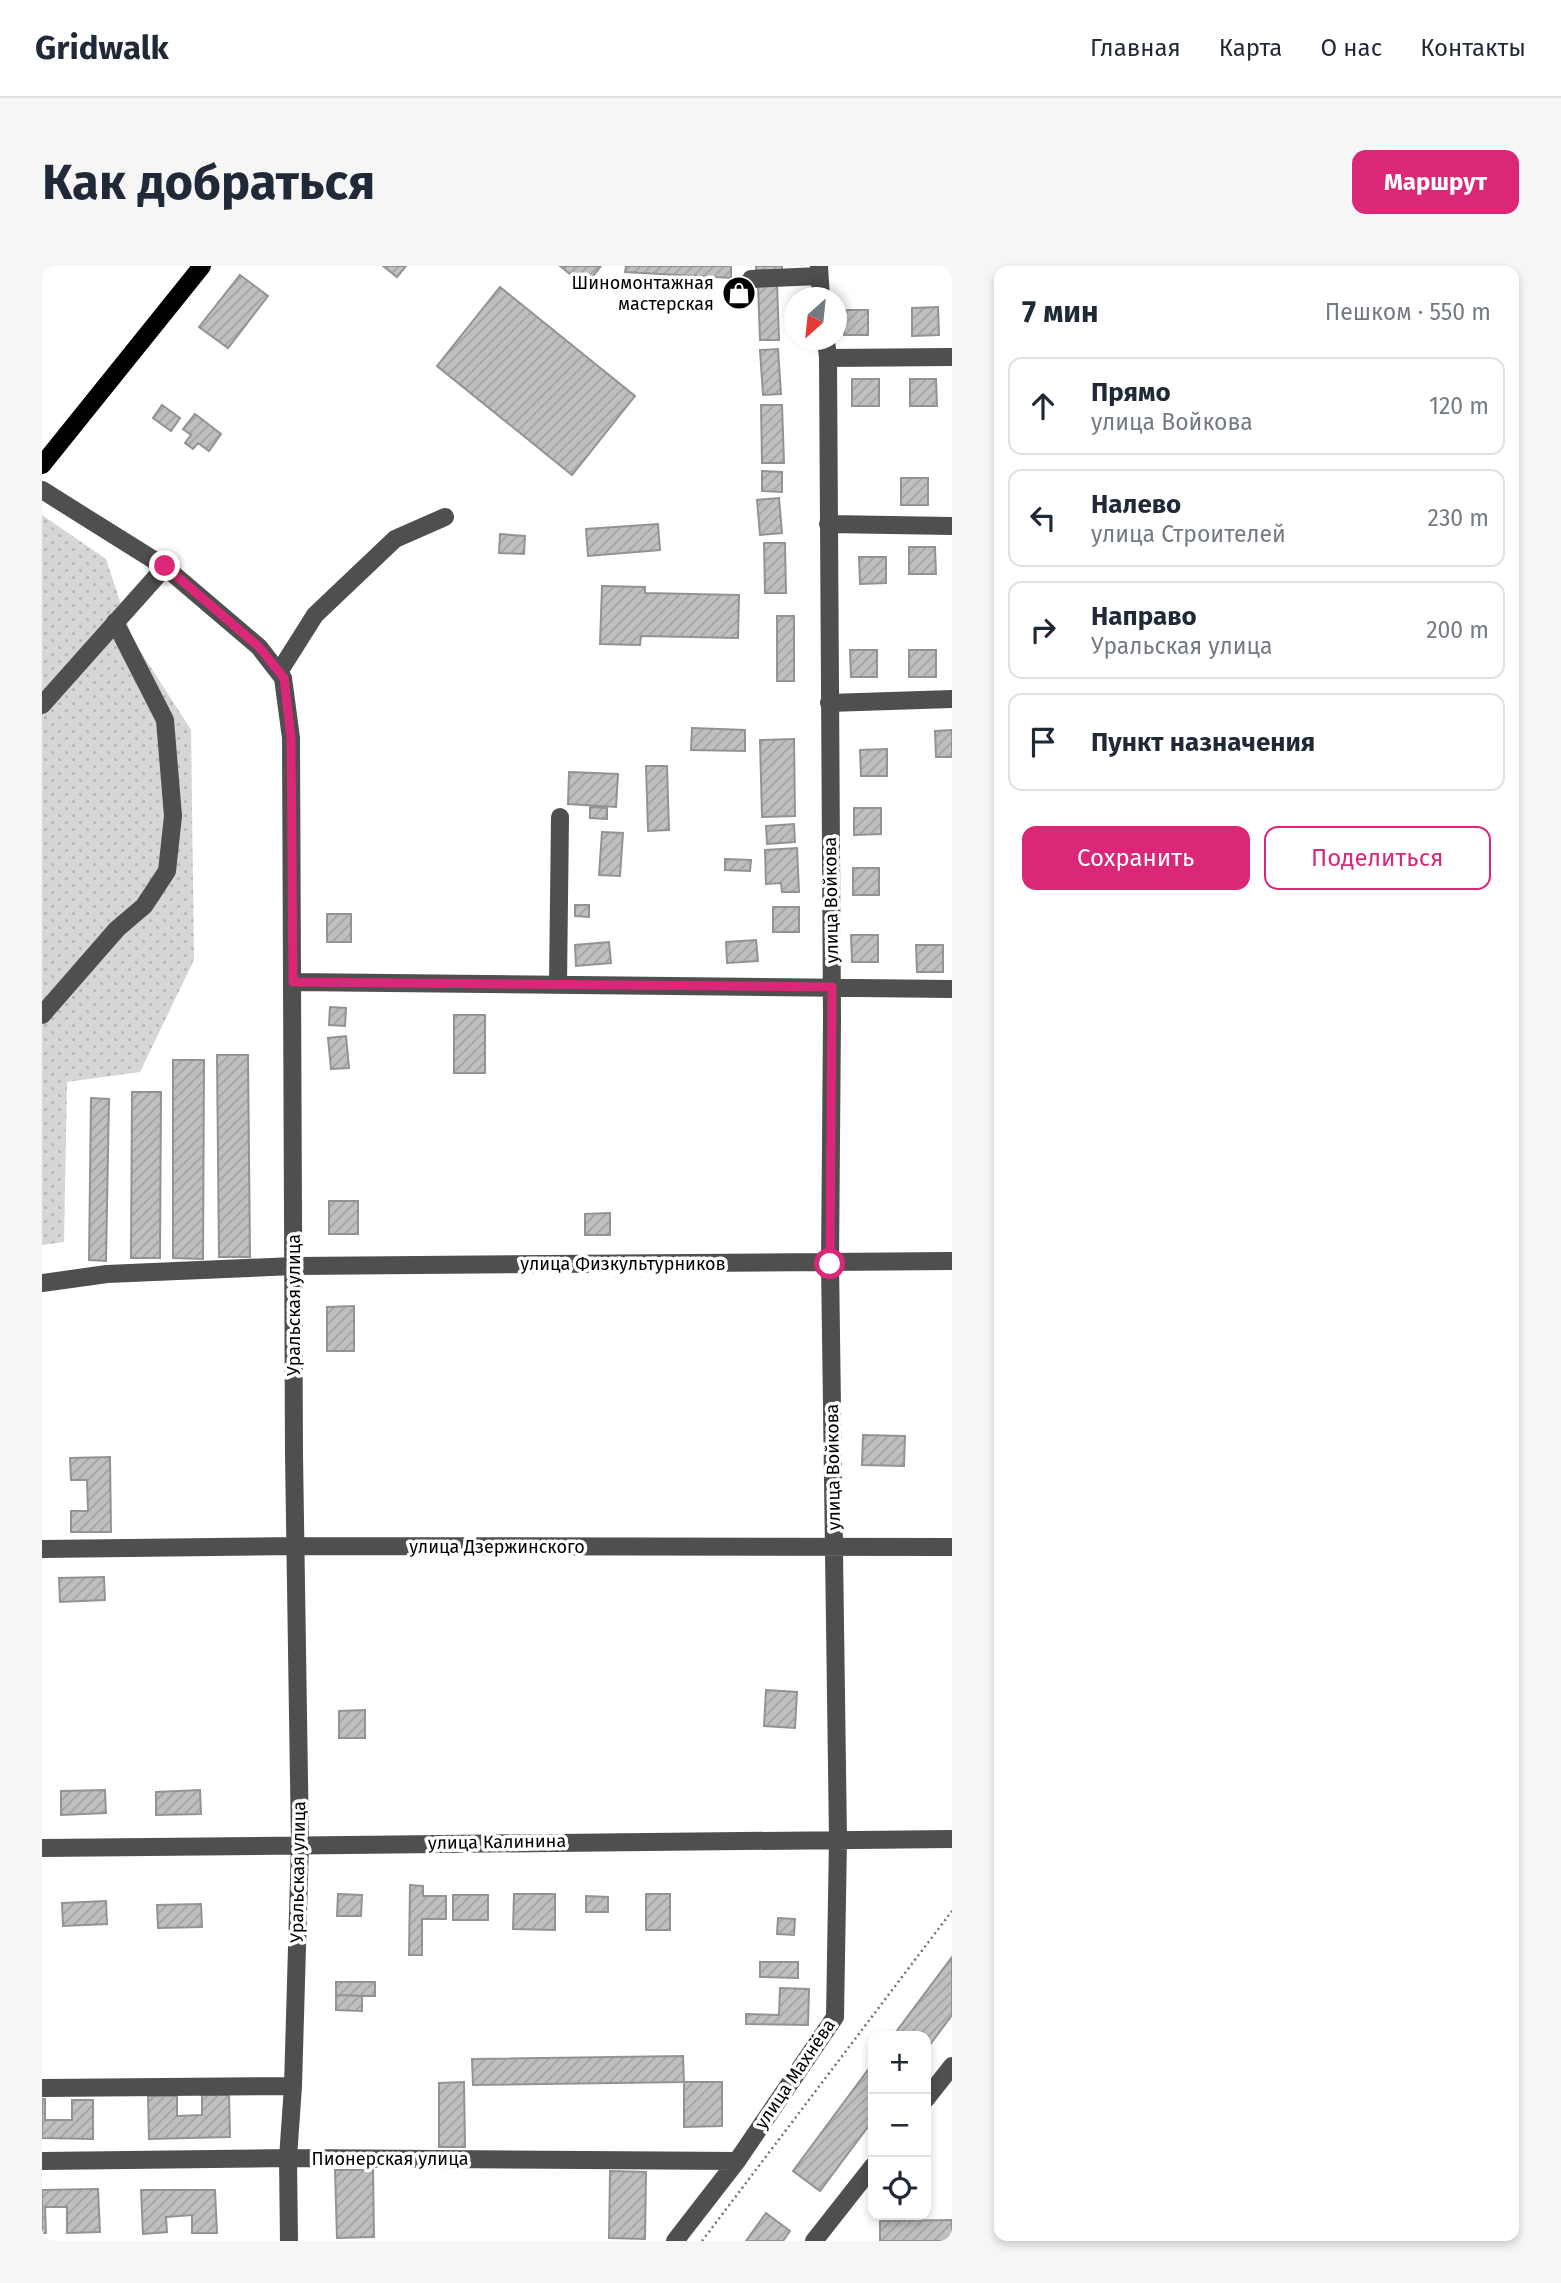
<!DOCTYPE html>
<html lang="ru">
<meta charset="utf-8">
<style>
body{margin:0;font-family:"Fira Sans",sans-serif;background:#f6f6f7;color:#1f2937}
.controls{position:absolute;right:21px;bottom:21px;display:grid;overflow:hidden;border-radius:14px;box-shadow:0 4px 10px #0003}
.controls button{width:63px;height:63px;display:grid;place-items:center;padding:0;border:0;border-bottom:2px solid #e0e1e3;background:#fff;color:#1f2937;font:35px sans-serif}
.compass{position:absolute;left:742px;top:21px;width:63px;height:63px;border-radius:50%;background:#fff;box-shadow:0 4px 10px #0003;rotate:207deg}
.stop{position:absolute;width:21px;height:21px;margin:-16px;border:5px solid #db2777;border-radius:50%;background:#fff}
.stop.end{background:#db2777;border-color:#fff;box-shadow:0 2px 7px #0008}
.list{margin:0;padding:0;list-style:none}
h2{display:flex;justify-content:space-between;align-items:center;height:91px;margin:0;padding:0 28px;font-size:30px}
h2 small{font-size:23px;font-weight:400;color:#747a83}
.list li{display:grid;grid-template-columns:46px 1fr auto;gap:21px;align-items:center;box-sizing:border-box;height:98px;margin:0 14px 14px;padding:0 14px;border:2px solid #e0e1e3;border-radius:14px}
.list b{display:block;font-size:26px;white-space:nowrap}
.list p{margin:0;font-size:23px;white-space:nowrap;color:#747a83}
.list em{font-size:23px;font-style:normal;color:#747a83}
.actions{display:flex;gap:14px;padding:21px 28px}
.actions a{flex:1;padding:16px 0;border:2px solid #db2777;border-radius:14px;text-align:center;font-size:24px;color:#db2777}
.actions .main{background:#db2777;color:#fff}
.icon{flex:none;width:38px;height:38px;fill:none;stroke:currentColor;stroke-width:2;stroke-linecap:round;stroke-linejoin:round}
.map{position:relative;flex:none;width:910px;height:1975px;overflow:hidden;border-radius:14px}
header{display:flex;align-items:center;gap:42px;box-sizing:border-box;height:98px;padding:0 35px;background:#fff;border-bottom:2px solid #e0e1e3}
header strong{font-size:33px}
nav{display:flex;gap:38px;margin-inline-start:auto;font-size:24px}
.intro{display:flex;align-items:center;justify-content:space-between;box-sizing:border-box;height:168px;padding:0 42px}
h1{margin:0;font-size:49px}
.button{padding:18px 32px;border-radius:14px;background:#db2777;color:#fff;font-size:24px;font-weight:700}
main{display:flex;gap:42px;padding:0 42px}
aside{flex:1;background:#fff;border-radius:14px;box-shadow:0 4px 10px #0003}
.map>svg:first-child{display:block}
.grass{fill:url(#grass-dots)}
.building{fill:url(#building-hatch);stroke:#939393;stroke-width:2}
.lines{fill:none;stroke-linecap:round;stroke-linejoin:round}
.path{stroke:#717171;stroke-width:2.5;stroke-dasharray:2 3.5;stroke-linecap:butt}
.minor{stroke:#4f4f4f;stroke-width:18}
.major{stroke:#000;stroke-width:18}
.route{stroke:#db2777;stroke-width:9}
.labels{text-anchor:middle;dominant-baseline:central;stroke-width:7;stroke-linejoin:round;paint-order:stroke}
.poi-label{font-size:18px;fill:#000;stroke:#fff;text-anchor:end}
.street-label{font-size:18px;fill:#000;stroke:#fff}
</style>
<header>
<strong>Gridwalk</strong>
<nav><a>Главная</a><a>Карта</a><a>О нас</a><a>Контакты</a></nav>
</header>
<div class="intro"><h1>Как добраться</h1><a class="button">Маршрут</a></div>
<main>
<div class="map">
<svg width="910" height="1975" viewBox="0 0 910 1975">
<defs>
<pattern id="grass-dots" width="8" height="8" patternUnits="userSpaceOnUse" patternTransform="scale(1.75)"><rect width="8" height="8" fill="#d6d6d6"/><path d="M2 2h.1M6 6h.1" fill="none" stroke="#b6b6b6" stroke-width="1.8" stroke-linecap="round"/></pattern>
<pattern id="building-hatch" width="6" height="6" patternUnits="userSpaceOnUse" patternTransform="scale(1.75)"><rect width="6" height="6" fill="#bfbfbf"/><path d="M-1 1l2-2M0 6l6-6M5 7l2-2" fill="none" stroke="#a2a2a2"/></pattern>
</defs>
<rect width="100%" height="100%" fill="#fff"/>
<path class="grass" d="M0,249L64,293L90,372L149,464L152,694L98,806L25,816L22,976L0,979Z"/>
<path class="building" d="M341,0H364L355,11Z
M518,0H559L543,20Z
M584,0H689V12L583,6Z
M714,0H740V4H714Z
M198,9L226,30L186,82L157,61Z
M735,18L737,74H718L716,19Z
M458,21L593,130L530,209L395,100Z
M896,41L897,69L870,70V42Z
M802,44H826V69H802Z
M736,83L739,128L721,129L718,84Z
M810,113H837V140H810Z
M868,113H894L895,140H868Z
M120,139L138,152L129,165L111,152Z
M719,139H740L742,197H720Z
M153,148L179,168L167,185L156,177L151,183L143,177L149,169L141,163Z
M720,205L740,206V226L720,225Z
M859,212H886V239H859Z
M737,232L740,267L718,269L715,234Z
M616,258L618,284L546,290L544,263Z
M458,268L483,270L482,288L457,287Z
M722,277H743L744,327H723Z
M867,281H893L894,308H867Z
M817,291H844V317L818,318Z
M560,320L603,321V327L697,329L696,372L599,370L598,379L558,378Z
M735,350H752V415H735Z
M808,384H835V411H809Z
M867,384H894V411H867Z
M650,462L703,464V485L649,484Z
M910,464V491H894L893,465Z
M752,473L753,550L720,551L718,474Z
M845,483V510H819L818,484Z
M604,500H625L627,564L606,565Z
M527,506L576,508L574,541L526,538Z
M548,541L565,542V553L548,552Z
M812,542H839V568L812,569Z
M752,558L753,576L725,578L724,560Z
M560,566L581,567L578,610L557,609Z
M755,582L757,626H740L739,617L724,618L723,584Z
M683,593L709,594L708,605L683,604Z
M811,602H837V629H811Z
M533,639H547V651L533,650Z
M731,641H757V666H731Z
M285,648H309V676H285Z
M809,669H836V696H810Z
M714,674L716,695L685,697L684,676Z
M567,676L569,697L534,700L533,679Z
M874,679H901V706H875Z
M288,741L304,742L303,760L287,759Z
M412,749H443V807H412Z
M304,770L307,802L289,803L286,772Z
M175,789H206L208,991H177Z
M131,794H162L161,993L131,992Z
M90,826H119L118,992H89Z
M49,832L67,833L64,995L47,994Z
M287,935H316V968H287Z
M568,947V969H543V948Z
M312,1040V1085H285V1041Z
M821,1169L863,1170L862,1200L820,1199Z
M68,1191L69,1266H29V1245H46L45,1214H29L28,1192Z
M62,1311L63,1334L18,1336L17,1312Z
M724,1424L755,1426L753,1462L722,1460Z
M323,1444V1472H297V1445Z
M63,1524L64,1547L19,1549V1525Z
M158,1524L159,1548L114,1549V1526Z
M368,1619L381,1620V1630H404V1653H380V1689H367Z
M296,1628L320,1629L319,1650H295Z
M472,1628H513V1664L471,1663Z
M604,1628H628V1664H604Z
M411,1629H446V1654H411Z
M544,1630L566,1631V1646H544Z
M64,1635L65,1658L21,1660L20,1637Z
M159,1638L160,1661L116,1662L115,1639Z
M736,1652L753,1653L752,1669L735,1668Z
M910,1691V1749L884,1784V1770H851Z
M718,1696H756V1712L718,1711Z
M294,1716H333V1730L294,1729Z
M738,1722L767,1723L766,1759L704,1758V1748L737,1749Z
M294,1729L320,1730V1745L294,1744Z
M641,1790L642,1816L431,1819L430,1793Z
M831,1797V1854L778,1925L751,1905Z
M422,1816L423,1881H397V1817Z
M642,1816H680V1860L642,1861Z
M160,1829H187L188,1871L107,1873L106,1830H135V1850L160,1849Z
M0,1833H3V1854H30V1834H51V1873L0,1872Z
M293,1904H331L332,1971L295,1972Z
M568,1905L604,1906L603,1973L567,1972Z
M56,1923L58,1966L25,1967V1941H3L4,1967H0V1924Z
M99,1924H173L175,1967H150V1949L124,1951L125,1966L101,1968Z
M724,1947L748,1965L741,1975H704Z
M910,1954V1975H838V1955Z"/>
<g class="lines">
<path class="path" d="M660,1975L910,1645"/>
<path class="minor" d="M777,0L779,32
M709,13L777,10
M786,92L910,91
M0,224L123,301L217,381L241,412L249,472L252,1189L258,1578L251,1820L246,1892L247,1975
M786,258L910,260
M237,406L273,349L353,273L403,251
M787,437L910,433
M0,439L123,301
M251,716L910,723
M516,718L518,551
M0,749L75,663L102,640L125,605L131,550L123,454L73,356
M0,1017L65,1008L252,1000L910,995
M0,1283L253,1280L910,1281
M0,1582L910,1573
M0,1822L251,1820
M884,1833L910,1800
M0,1895L246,1892L695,1895
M633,1975L695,1895L793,1751L796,1573L788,997L790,753L786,92L784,74
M772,1975L831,1900"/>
<path class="major" d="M0,199L160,0"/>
</g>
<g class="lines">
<path class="route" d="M123,300L217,381L242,412L249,472L251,716L790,721L788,998"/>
</g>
<defs>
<symbol id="shop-disc" viewBox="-11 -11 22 22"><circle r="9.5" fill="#000" stroke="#fff"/><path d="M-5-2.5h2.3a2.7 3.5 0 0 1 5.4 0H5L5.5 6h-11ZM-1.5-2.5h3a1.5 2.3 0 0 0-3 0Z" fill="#fff"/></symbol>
</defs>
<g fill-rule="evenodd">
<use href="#shop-disc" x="678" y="8" width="38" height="38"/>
</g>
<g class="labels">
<g class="poi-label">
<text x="672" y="17">Шиномонтажная<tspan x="672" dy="21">мастерская</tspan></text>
</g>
<g class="street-label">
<text transform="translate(789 634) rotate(-91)">улица Войкова</text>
<text x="581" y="998">улица Физкультурников</text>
<text transform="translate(252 1039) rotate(-90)">Уральская улица</text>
<text transform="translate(791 1201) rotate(-91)">улица Войкова</text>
<text x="455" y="1281">улица Дзержинского</text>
<text transform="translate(455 1576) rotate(-1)">улица Калинина</text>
<text transform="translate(256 1606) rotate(-89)">Уральская улица</text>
<text transform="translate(753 1808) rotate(-56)">улица Махнёва</text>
<text x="348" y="1893">Пионерская улица</text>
</g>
</g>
</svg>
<div class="controls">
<button>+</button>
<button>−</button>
<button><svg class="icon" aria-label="locate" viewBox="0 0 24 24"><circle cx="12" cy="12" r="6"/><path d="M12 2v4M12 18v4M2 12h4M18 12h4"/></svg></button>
</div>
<svg class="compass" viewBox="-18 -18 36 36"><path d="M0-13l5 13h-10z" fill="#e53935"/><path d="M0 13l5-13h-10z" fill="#747a83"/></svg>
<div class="stop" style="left:788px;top:998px"></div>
<div class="stop end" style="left:123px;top:300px"></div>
</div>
<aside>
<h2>7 мин<small>Пешком · 550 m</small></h2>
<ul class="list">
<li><svg class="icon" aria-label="ahead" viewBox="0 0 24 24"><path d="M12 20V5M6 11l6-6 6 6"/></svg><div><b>Прямо</b><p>улица Войкова</p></div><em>120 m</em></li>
<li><svg class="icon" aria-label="left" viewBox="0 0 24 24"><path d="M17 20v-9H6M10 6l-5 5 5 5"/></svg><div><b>Налево</b><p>улица Строителей</p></div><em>230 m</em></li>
<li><svg class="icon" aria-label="right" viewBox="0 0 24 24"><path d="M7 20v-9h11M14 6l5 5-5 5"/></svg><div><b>Направо</b><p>Уральская улица</p></div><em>200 m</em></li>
<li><svg class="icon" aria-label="arrive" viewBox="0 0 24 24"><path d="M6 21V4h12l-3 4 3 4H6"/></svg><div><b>Пункт назначения</b></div></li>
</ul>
<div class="actions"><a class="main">Сохранить</a><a>Поделиться</a></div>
</aside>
</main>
